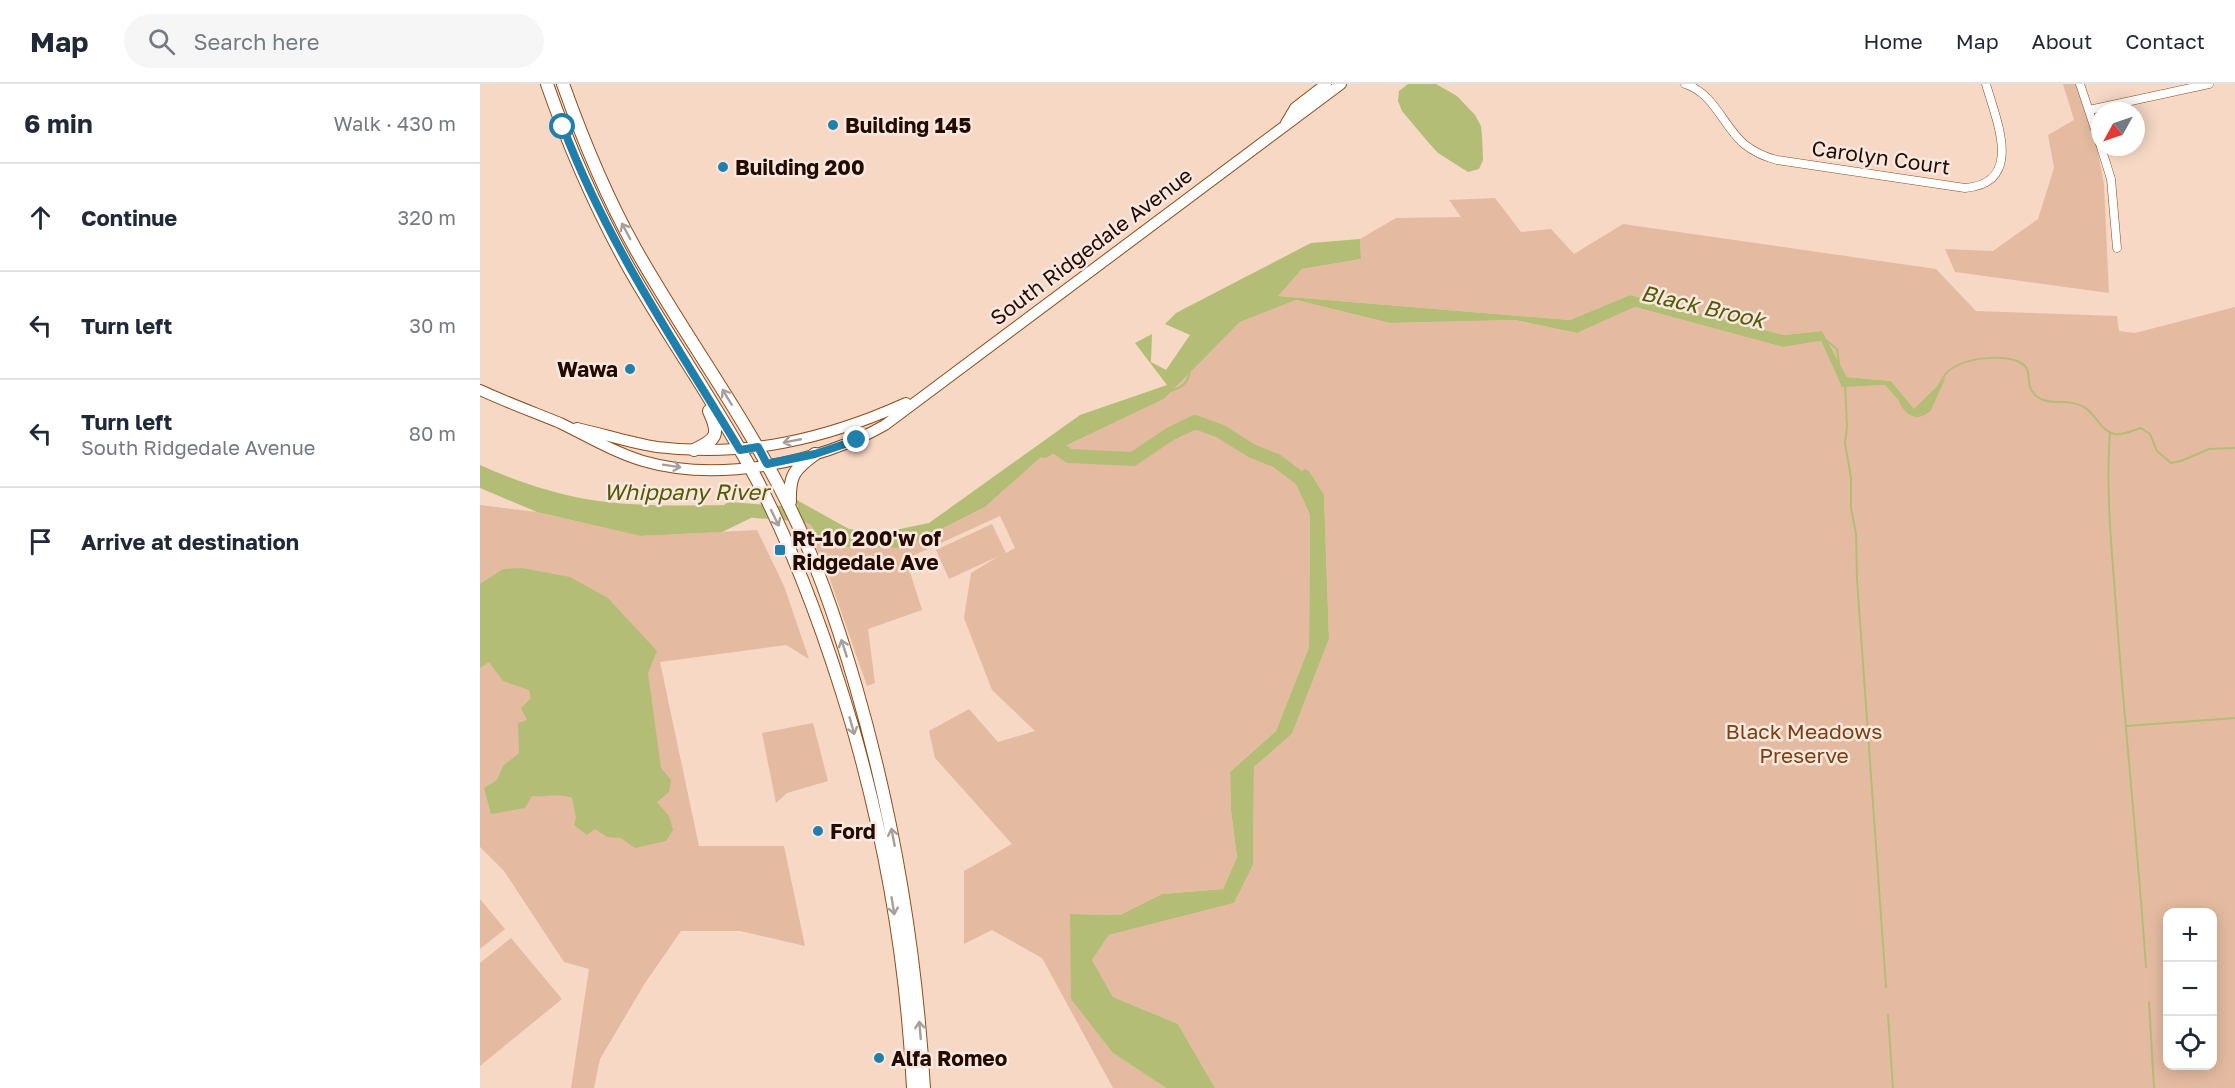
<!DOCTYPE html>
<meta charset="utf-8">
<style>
body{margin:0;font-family:"Golos Text",sans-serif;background:#f6f6f7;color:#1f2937}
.controls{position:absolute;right:18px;bottom:18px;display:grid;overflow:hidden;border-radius:12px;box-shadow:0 3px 15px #0003}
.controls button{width:54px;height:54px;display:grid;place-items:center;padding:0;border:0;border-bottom:2px solid #e0e1e3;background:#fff;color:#1f2937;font:30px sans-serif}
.compass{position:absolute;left:1611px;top:18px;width:54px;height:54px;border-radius:50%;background:#fff;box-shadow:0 3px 15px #0003;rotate:230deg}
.stop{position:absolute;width:18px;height:18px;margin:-14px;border:4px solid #217fac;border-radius:50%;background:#fff}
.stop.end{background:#217fac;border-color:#fff;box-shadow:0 2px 6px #0008}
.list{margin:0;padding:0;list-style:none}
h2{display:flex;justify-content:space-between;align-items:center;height:78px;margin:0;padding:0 24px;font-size:26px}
h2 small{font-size:20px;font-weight:400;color:#747a83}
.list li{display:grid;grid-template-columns:39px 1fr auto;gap:18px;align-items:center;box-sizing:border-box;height:108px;padding:0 24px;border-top:2px solid #e0e1e3}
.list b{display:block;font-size:22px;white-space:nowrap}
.list p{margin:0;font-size:20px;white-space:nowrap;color:#747a83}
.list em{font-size:20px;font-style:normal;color:#747a83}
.icon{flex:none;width:33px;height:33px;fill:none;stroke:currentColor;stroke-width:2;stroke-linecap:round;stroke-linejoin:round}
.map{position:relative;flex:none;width:1755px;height:1004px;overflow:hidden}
header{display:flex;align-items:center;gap:36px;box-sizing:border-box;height:84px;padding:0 30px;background:#fff;border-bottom:2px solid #e0e1e3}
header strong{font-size:28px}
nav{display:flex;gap:33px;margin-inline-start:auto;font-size:21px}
.search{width:420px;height:54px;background:#f6f6f7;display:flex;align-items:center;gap:15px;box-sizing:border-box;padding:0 21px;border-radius:33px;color:#747a83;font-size:22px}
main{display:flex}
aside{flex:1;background:#fff}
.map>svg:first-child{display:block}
.green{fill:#e4bba1;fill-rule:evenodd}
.water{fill:#b4bd76}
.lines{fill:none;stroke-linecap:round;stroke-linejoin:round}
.stream{stroke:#b4bd76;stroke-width:2}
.river{stroke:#b4bd76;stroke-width:14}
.street-casing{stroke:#8d4d1b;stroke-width:9}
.secondary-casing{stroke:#8d4d1b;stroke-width:12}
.primary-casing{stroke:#8d4d1b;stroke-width:14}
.street{stroke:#fff;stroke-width:8}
.secondary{stroke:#fff;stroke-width:10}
.primary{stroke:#fff;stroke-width:12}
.oneway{stroke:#a79d99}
.route{stroke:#217fac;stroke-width:8}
.poi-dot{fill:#217fac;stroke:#f8e8df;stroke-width:2}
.labels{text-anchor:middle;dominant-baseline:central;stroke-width:5;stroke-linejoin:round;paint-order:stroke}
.poi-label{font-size:21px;font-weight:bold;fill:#240b00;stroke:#f8e8df;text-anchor:start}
.street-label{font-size:21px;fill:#240b00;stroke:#f8e8df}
.park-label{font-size:21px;fill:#7a4010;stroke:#f8e8df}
.water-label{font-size:22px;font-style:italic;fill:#545a03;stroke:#f8e8df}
</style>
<header>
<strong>Map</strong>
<div class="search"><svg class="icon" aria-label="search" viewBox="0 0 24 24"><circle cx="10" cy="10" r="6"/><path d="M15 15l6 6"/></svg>Search here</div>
<nav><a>Home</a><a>Map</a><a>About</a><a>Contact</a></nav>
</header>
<main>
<aside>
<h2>6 min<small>Walk · 430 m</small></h2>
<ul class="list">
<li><svg class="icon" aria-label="ahead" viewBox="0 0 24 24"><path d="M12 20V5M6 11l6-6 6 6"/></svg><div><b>Continue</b></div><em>320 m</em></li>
<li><svg class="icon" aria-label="left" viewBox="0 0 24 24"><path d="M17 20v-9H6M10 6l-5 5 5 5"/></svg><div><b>Turn left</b></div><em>30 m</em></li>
<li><svg class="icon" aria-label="left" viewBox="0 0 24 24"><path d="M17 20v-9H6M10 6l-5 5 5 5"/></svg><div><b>Turn left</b><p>South Ridgedale Avenue</p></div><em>80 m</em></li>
<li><svg class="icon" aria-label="arrive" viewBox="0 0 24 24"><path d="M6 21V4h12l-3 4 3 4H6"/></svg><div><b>Arrive at destination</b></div></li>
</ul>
</aside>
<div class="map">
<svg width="1755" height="1004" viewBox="0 0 1755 1004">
<rect width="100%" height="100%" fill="#f6d8c5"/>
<path class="green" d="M1583,0H1605L1624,100L1629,209L1475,188L1465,165L1513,167L1558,135L1574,84L1568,51L1594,36Z
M1015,114L1041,148L1071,145L1094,170L1143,140L1456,185L1496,227L1637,232L1639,247L1655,249L1755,223V1004H735L698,940L633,913L612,876L629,851L754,819L773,781L774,683L812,650L849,555L844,411L815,398L830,431L829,563L796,647L750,688L751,727L757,773L743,805L682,810L640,831L590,830L633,969L686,1004H633L562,874L512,846L484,860V787L532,760L455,674L449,647L489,625L518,658L555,647L512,606L484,534L491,489L519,472L469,495L456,466L512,440L526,469L535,464L520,432L426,475L442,526L388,545L395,599L387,602L346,484L324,439L329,438L345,463L424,464L505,423L560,374L684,315L760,238L816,216L910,239L1035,236L1097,249L1155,223L1303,263L1341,257L1362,302L1405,301L1432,332L1464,295L1434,326L1411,297L1367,293L1342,247L1304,251L1150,211L1090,236L797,212L822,185L881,175L880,155L916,134L981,133L969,116ZM1688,828H1732V982H1688Z
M0,421L57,428L160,452L277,446L304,502L329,575L306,561L180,578L219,762H304L325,862L260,847H201L165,899L120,975L114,1004H91L109,885L84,878L24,787L0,763Z
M333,639L348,697L307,709L296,719L282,649Z
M0,815L25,845L0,865Z
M31,854L82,915L0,982V879Z"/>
<path class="water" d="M928,0H956L977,12L995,31L1001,42L1002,52L1003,76L999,85L988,88L958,69L948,58L922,27L918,17L919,7Z
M880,155L881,175L822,185L798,212L1090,236L1150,211L1304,251L1342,247L1367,293L1411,297L1434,325L1466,293L1450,328L1432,332L1405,301L1362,303L1341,257L1303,263L1155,223L1097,249L1035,236L910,239L816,216L760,238L684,315L560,374L505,423L424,464L345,463L329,438L324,439L315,415L369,445L401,449L449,439L600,331L687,301L655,259L672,250L671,278L686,286L710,251L685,240L696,229L831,159Z
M0,381C33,396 69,408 105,415C158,424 213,421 266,421L271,434L242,448L160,452L57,428L0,404Z
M824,385L829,387L844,411L849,555L812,650L774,683L773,781L754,819L629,851L612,876L633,913L698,940L735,1004H686L633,969L591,915L590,830L640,831L682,810L743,805L757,773L751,727L750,688L796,647L829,563L830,431L815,398Z
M42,484L90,493L128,514L177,567L168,589L181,684L191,696L189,708L177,718L189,732L193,746L186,757L155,764L141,754L127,753L115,745L107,751L94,741L96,734L92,714C79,709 67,713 52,712L45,724L11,730L4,704L17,696L23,682L39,669L38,639L47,636L41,624L51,614L49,606L23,597L9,578L0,584V500L23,485Z"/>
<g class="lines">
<path class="stream" d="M1346,256L1357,265L1359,279
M1365,299L1367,343L1365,359L1371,394V424L1376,450L1377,495L1406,903
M1459,301C1462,294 1467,287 1474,283C1490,274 1531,268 1545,282C1553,290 1543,304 1559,314C1571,322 1589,314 1604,323C1615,329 1621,347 1634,350C1643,352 1653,346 1661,344L1670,350L1677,367L1691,379L1701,377L1729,365L1755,364
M688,308C701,304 708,300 710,287
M1420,317C1425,329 1436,337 1447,328
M1630,348C1625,411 1633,475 1637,538C1646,653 1658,768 1666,883
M1646,642L1755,634
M1669,918L1674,1004
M1408,931L1413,1004"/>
<path class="river" d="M564,367L574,361L589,372L653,375L690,350L715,338L740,347L772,367L797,377L826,399L827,406
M250,425L327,431L337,436"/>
<defs>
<path id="street" d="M1205,0C1234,9 1243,42 1264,60C1274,68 1285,73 1297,76L1485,104C1545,99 1516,36 1506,0
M1600,0L1620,60
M1609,26L1729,0
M1621,63L1631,95L1637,164"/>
<path id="secondary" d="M806,39L815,24L846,0
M0,306C26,318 53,328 80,339C107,352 133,368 163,377C238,399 338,379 405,341L861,0
M97,344C124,350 151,359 177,363C265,374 346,355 426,319"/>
<path id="primary" d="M67,0C89,63 116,125 149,184C190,256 239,324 278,398C318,475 347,557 372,641C406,759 427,881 433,1004
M83,0C103,56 126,112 155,164C204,251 264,331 308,420C337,478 358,541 376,603C414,734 436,868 444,1004
M214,366C237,355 240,351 229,327
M310,418C309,392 314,385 335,370"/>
</defs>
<use href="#street" class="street-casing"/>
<use href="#secondary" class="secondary-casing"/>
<use href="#primary" class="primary-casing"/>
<use href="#street" class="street"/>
<use href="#secondary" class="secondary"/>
<use href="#primary" class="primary"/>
</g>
<defs><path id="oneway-shaft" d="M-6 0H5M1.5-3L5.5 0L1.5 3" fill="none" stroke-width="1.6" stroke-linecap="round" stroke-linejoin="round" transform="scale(1.5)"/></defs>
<g class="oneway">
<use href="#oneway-shaft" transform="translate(146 147) rotate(-118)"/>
<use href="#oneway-shaft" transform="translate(247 313) rotate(-121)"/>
<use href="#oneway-shaft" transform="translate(312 357) rotate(169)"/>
<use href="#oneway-shaft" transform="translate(192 382) rotate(9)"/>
<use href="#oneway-shaft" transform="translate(295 434) rotate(64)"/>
<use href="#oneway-shaft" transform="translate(364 564) rotate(-108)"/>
<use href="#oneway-shaft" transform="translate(372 642) rotate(74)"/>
<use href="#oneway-shaft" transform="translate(413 753) rotate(-101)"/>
<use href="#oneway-shaft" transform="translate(413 822) rotate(81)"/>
<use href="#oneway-shaft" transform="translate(440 946) rotate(-95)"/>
</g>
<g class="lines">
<path class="route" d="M83,43C127,159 196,260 260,366L278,363L287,380L335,370L377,356"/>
</g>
<g class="poi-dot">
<circle cx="353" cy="41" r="6"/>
<circle cx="243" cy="83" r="6"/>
<circle cx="150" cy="285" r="6"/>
<rect x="294" y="460" width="12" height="12" rx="3"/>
<circle cx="338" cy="747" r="6"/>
<circle cx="399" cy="974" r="6"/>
</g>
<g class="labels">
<g class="poi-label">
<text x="365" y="41">Building 145</text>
<text x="255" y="83">Building 200</text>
<text x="138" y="285" text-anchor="end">Wawa</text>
<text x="312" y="454">Rt-10 200'w of<tspan x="312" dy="24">Ridgedale Ave</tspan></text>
<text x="350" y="747">Ford</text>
<text x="411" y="974">Alfa Romeo</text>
</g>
<g class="street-label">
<text transform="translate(1401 73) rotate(8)">Carolyn Court</text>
<text transform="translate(611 162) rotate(-37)">South Ridgedale Avenue</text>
</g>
<g class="park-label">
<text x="1324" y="647">Black Meadows<tspan x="1324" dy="24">Preserve</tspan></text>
</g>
<g class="water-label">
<text transform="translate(1223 222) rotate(13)">Black Brook</text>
<text x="206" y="407">Whippany River</text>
</g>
</g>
</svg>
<div class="controls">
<button>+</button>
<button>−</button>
<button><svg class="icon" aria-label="locate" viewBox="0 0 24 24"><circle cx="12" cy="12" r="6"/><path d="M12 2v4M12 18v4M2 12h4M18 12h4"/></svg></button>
</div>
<svg class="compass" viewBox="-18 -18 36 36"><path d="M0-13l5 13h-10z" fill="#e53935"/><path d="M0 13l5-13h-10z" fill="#747a83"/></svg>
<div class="stop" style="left:83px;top:43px"></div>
<div class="stop end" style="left:377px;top:356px"></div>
</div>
</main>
